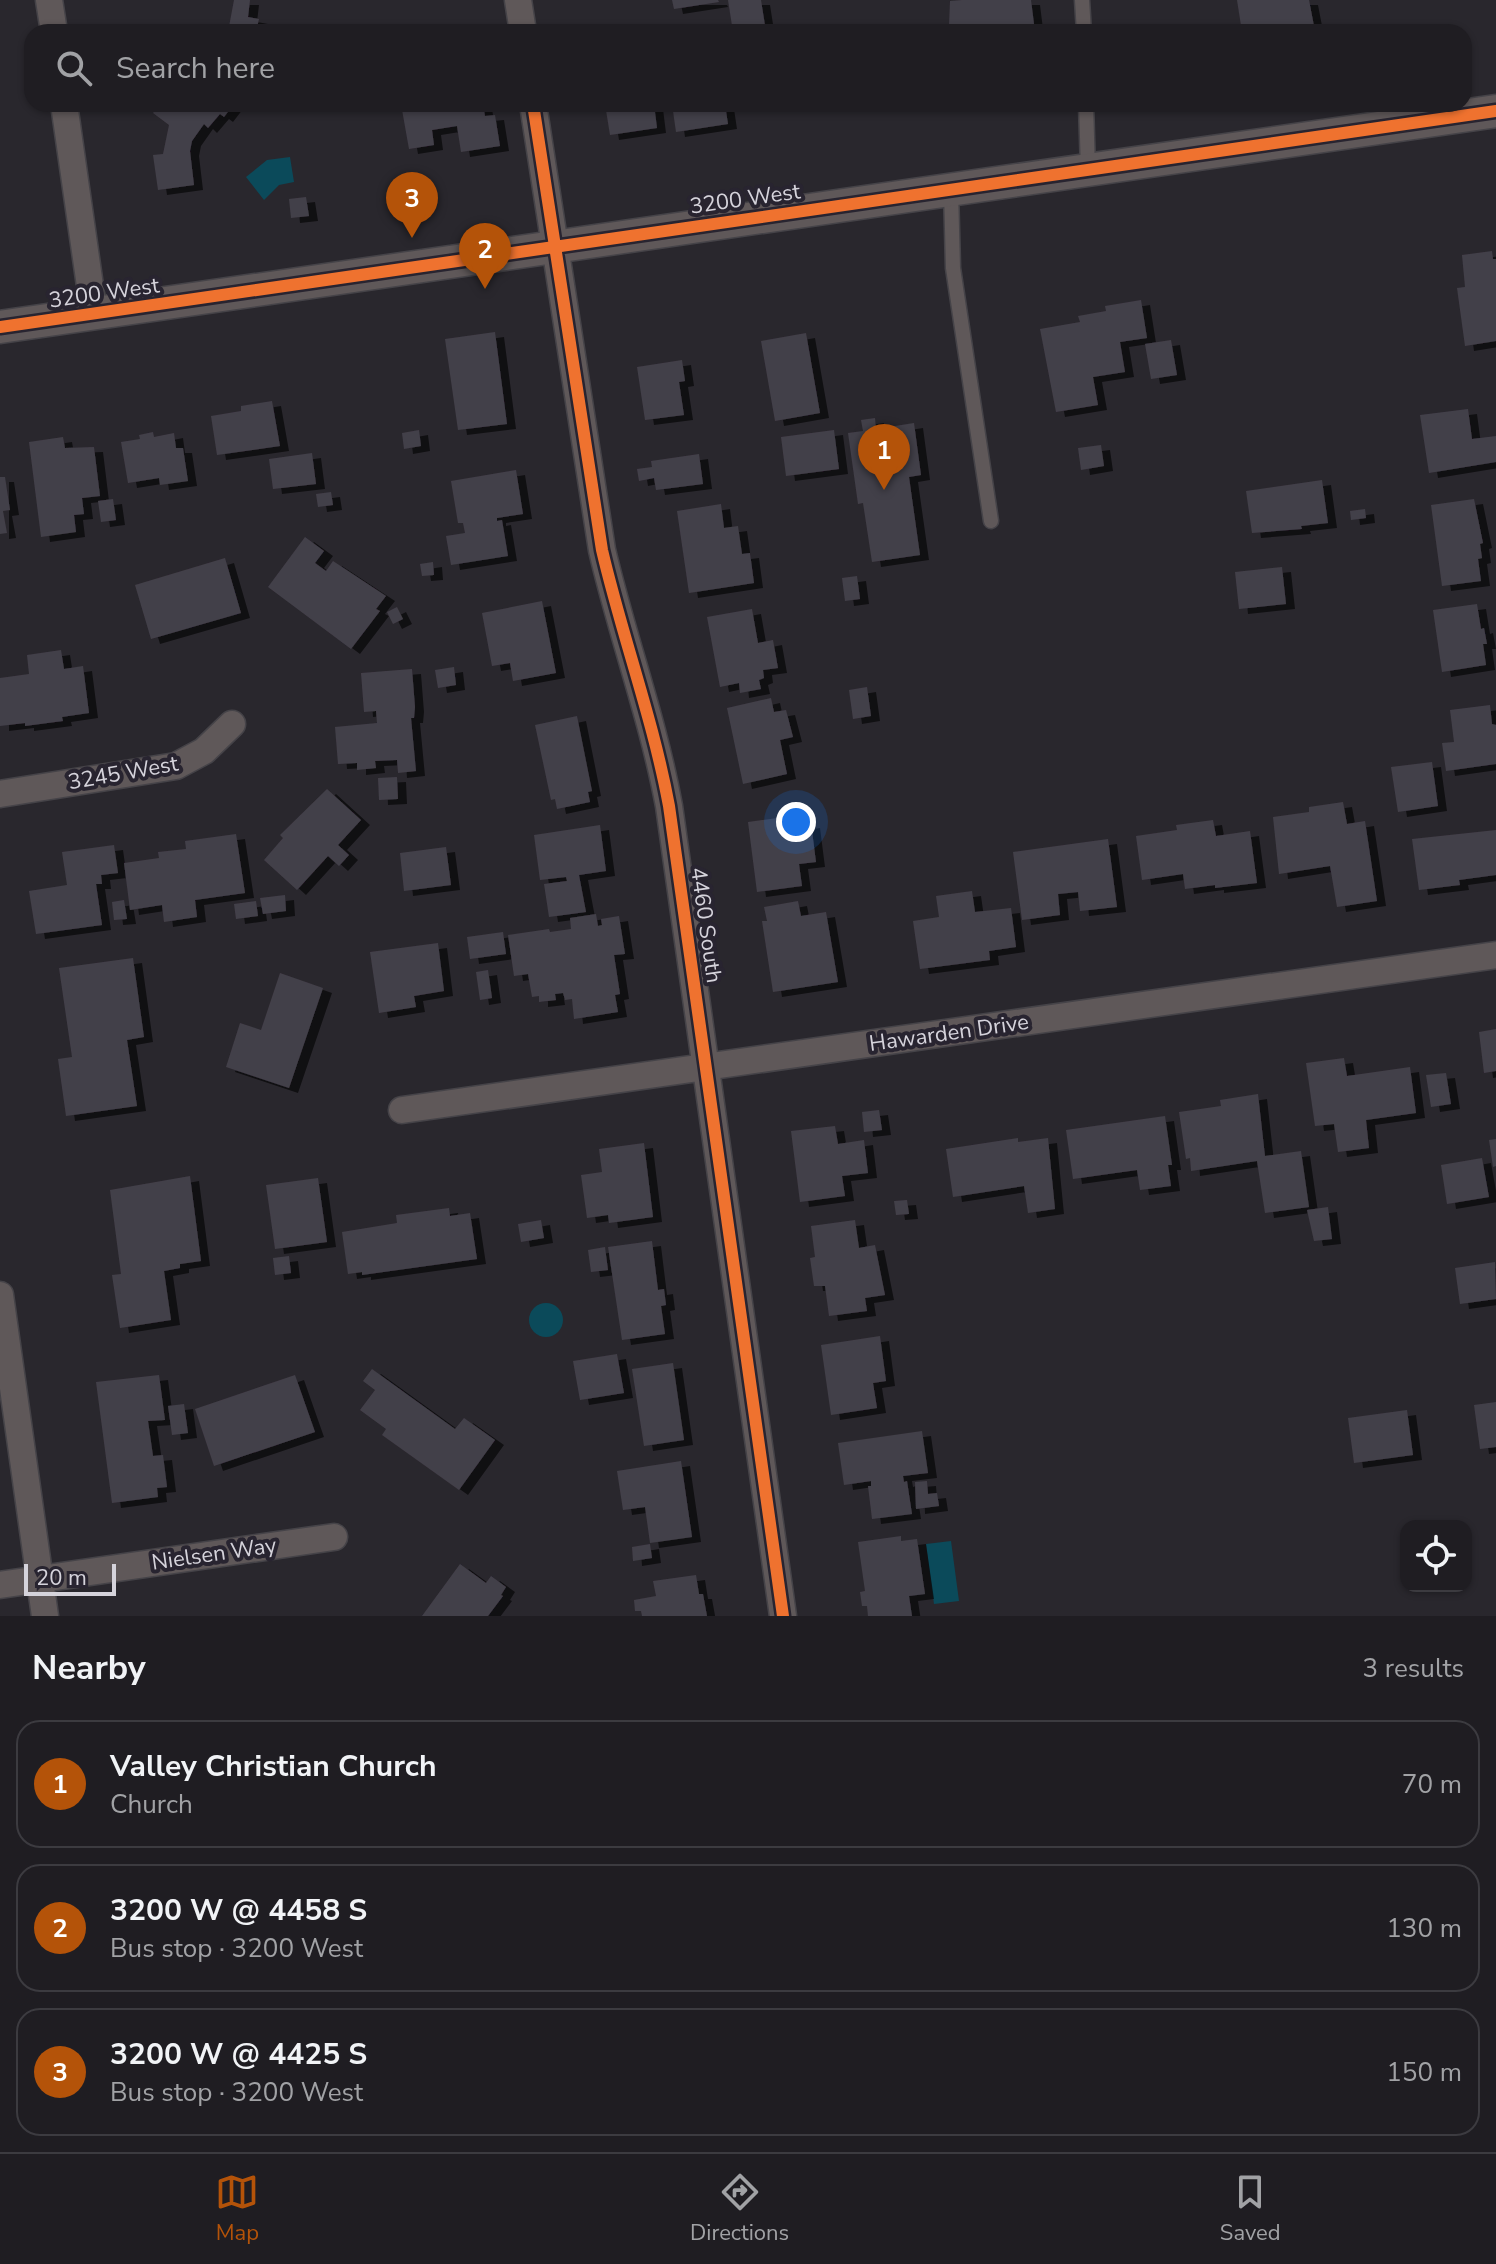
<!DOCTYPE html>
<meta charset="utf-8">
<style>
body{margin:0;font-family:"Nunito Sans",sans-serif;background:#27262a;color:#f1f3f6}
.controls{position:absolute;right:24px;bottom:24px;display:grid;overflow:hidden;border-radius:16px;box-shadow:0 2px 6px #0004}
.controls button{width:72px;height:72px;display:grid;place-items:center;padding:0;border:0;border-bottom:2px solid #3c3b40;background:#1f1d22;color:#f1f3f6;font:40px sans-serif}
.scale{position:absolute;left:24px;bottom:20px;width:92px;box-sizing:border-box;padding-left:8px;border:4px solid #d5d3db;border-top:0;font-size:22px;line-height:28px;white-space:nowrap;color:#d5d3db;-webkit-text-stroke:6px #282430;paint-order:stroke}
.you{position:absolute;left:796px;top:822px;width:28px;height:28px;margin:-20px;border:6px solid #fff;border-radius:50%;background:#1a73e8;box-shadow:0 0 0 12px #1a73e833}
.badge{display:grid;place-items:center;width:52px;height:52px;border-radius:50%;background:#b45309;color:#fff;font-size:26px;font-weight:700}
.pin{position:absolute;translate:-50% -66px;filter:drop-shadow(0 2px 4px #0008)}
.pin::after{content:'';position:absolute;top:42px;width:28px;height:24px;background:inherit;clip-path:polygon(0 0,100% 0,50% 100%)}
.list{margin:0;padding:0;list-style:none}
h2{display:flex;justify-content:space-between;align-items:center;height:104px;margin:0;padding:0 32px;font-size:34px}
h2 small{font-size:26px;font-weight:400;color:#a1a2a5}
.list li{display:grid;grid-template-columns:52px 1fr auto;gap:24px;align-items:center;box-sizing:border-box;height:128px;margin:0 16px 16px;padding:0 16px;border:2px solid #3c3b40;border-radius:24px}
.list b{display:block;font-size:30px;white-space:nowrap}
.list p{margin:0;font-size:26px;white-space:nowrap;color:#a1a2a5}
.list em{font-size:26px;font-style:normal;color:#a1a2a5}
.icon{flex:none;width:44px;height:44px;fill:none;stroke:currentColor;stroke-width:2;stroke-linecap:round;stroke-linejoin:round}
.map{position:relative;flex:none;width:1496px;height:1616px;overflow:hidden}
.search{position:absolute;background:#1f1d22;box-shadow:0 2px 6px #0004;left:24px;right:24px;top:24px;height:88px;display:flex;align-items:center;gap:20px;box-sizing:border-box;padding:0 28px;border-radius:24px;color:#a1a2a5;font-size:30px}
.sheet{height:536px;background:#1f1d22}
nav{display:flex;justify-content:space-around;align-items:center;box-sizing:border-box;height:112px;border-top:2px solid #3c3b40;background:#1f1d22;font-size:22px;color:#a1a2a5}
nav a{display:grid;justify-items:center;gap:4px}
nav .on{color:#b45309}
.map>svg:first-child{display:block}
.water{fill:#0b4a5a}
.building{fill:#433f49;filter:url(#shadow)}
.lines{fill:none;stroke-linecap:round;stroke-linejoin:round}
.service-casing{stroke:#454348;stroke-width:17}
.minor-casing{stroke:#454348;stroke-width:29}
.tertiary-casing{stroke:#454348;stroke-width:35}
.service{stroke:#5f5859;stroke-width:14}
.minor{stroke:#5f5859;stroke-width:26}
.tertiary{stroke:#5f5859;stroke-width:32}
.cycleway-casing{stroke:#282430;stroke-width:17}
.cycleway{stroke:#ef722f;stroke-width:12}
.labels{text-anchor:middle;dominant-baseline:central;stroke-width:8;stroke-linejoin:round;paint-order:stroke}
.street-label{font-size:22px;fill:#d5d3db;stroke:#282430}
</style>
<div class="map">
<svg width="1496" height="1616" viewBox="0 0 1496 1616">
<defs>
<filter id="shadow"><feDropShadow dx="9" dy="5" stdDeviation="0" flood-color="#0009"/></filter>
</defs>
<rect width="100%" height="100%" fill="#29272d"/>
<path class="water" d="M290,157L294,182L279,185L264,200L246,177L267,160Z
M529 1320a17 17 0 1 1 34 0a17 17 0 1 1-34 0Z
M951,1541L959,1601L934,1604L926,1544Z"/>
<path class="building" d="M234,0H250L248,17L259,19L256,32H228Z
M672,0H718L719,2L674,9Z
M728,0H761L766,32H733Z
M962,0H1031L1035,32H954L953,25L949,26L950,1Z
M1237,0H1309L1314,26L1281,32H1242Z
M159,104H234L224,117L220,114L208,128L204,124L192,141L190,151L194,185L158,190L153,155L163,154L169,125L153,113Z
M401,104H483L485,116L495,115L500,146L461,152L457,126L432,130L434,145L409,149Z
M605,104H654L657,128L610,135Z
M672,104H725L728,124L676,132Z
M306,197L309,216L291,218L289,199Z
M1492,251L1493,259H1496V341L1465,346L1457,288L1465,287L1462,255Z
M1141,300L1147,338L1120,342L1125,372L1093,377L1098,405L1056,412L1040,329L1080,322L1078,316L1106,311L1105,306Z
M495,332L507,424L458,430L445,339Z
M806,333L820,413L775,421L761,341Z
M1171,340L1177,375L1151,379L1145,344Z
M682,360L685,381L679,382L684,415L645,420L637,367Z
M272,401L280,446L217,455L211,416L241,411V406Z
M1468,409L1472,439L1496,436V462L1429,473L1420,415Z
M875,418L876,429L914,423L921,475L909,477L920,555L872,562L863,503L858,504L848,433L863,431L861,420Z
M419,430L421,446L404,449L402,433Z
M834,430L839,469L786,476L781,437Z
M153,432L154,437L174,433L176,448H183L188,481L160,485L159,478L128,483L121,442L140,439L139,435Z
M63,437L65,448L94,447L100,496L82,498L84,514L74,515L76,532L41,537L29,442Z
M1101,445L1104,466L1081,470L1078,448Z
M312,453L316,484L273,489L269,459Z
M699,454L703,484L656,490L654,478L639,481L637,469L652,467L651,461Z
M516,470L523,514L497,518V521L502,520L508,556L451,565L446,536L465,533L463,523H458L451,481Z
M0,477H5L10,510L3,511L7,533L0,534Z
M1322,480L1328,523L1301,526L1302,529L1252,533L1246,491Z
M331,492L333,505L318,507L316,494Z
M113,499L116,520L101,522L98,501Z
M1474,499L1483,543L1480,544L1482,558L1478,559L1481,581L1442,586L1431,505Z
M721,504L724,528L738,526L742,554L750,553L754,583L689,593L677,511Z
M1365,509L1366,518L1351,520L1350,511Z
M305,537L324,551L315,563L326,571L333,561L386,596L376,609L380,611L351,649L268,587Z
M225,558L241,613L151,639L135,585Z
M433,562L434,575L422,576L420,564Z
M1282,567L1286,604L1239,609L1235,572Z
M857,576L860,599L845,601L842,578Z
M542,601L556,673L513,681L510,663L492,666L482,613Z
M1477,604L1481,629L1484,628L1487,644H1483L1486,665L1442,672L1433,610Z
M397,607L403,619L393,624L387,612Z
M752,609L758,643L773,640L778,668L763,670L764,678L759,680L761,689L740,693L739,683L720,687L707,617Z
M61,650L64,669L83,666L89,713L62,717L63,721L25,726V723L0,726V678L29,674L27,655Z
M454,667L456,685L438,688L435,670Z
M412,669L415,707L414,718H411L416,771L398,773L397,760L375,761L376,768L357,770V763L338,764L335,727L377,723L376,711L364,712L361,673Z
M867,687L871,716L853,719L849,690Z
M771,698L774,712L786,710L793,737L780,740L787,774L743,784L727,708Z
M1490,705L1492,724L1496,725V764L1446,771L1442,743L1454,742L1450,710Z
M577,716L592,791L588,792L590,802L557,809L555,799L551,800L535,725Z
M1432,762L1438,806L1398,812L1391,767Z
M397,777L398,799L379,800L378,778Z
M327,789L361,820L338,845L349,855L339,866L328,856L297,890L264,860L283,838L280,835Z
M1343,802L1347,824L1365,821L1377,901L1337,907L1330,866L1279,874L1273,817L1309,812V807Z
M792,816L793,826L811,823L816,862L799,864L802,886L757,892L748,822Z
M1213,820L1216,836L1250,831L1257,883L1215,888V885L1185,889L1183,874L1142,880L1136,836L1177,830L1176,825Z
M600,825L606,871L579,875L586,912L549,917L544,884L567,881L566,877L540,880L534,835Z
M1496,830V875L1459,880L1460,885L1419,890L1412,839Z
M236,834L245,893L195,900L197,917L164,922L162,905L130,910L124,863L159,858L158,852L186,849L185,841Z
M1108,839L1117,907L1080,911L1078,892L1058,894L1060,915L1022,920L1013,852Z
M114,845L118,873L101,875L102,884H96L102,925L36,934L29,891L67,885L62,852Z
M446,847L451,885L404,891L400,853Z
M972,891L975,912L1011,908L1016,947L989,951L990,960L920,969L913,921L939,917L936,896Z
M285,895L286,911L263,914L260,898Z
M124,900L127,919L114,920L112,902Z
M256,901L258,916L236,919L234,904Z
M798,901L801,916L826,912L838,982L773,992L762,921H767L764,907Z
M596,914L598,926L602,925L601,919L619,916L625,954L614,955L620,994L615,995L618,1012L574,1019L572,999L565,1000L563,993L555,994L556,1000L539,1002V996L532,997L528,974L514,976L508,935L549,929L550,932L571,929L570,918Z
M503,932L506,954L470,959L467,937Z
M438,943L444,991L414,996L416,1007L379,1013L370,952Z
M133,958L144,1037L127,1040L137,1106L66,1116L58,1059L72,1057L59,968Z
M488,970L492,998L480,1000L476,972Z
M280,973L323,988L289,1088L226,1067L240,1023L261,1030Z
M1496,1029V1071L1484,1073L1479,1032Z
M1344,1058L1347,1076L1410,1067L1416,1113L1366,1120L1369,1148L1338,1152L1334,1124L1315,1126L1306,1063Z
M1446,1073L1451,1104L1431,1107L1426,1075Z
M1258,1094L1265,1156L1301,1151L1309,1207L1265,1213L1257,1161L1191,1171L1190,1158L1186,1159L1179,1112L1221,1106L1220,1100Z
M879,1110L882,1130L864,1132L862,1112Z
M1165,1116L1172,1165H1168L1171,1186L1140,1190L1137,1170L1073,1179L1066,1130Z
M835,1126L838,1144L864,1140L868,1173L842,1176L845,1196L800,1202L791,1131Z
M1018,1138V1142L1048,1138L1055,1209L1028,1213L1024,1186L953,1197L946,1149Z
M1496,1139V1166L1493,1167L1489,1140Z
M644,1143L653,1217L609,1223L608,1215L587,1218L581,1175L602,1172L599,1149Z
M1482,1158L1489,1197L1447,1204L1441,1165Z
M190,1176L201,1261L180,1264V1268L164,1271L171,1320L120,1328L112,1275L121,1274L110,1190Z
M318,1178L327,1242L275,1249L266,1185Z
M907,1200L909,1214L896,1215L894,1201Z
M1328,1207L1332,1239L1314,1241L1307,1210Z
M449,1208L450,1216L470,1213L477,1259L362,1275V1272L348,1274L342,1232L397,1223L396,1215Z
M541,1220L544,1238L521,1242L518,1224Z
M855,1220L859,1248L875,1245L885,1295L865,1298L867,1311L829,1316L825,1286H814L810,1258L815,1257L811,1226Z
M652,1241L658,1290L664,1289L666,1305L661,1306L665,1334L622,1340L608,1247Z
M605,1247L608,1270L591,1272L588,1250Z
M289,1256L291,1273L275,1275L273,1258Z
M1495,1262L1496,1299L1460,1304L1455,1268Z
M880,1336L886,1381L873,1383L877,1408L831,1415L821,1345Z
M617,1354L624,1393L580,1400L573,1361Z
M673,1363L684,1440L644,1446L632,1369Z
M372,1369L455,1429L464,1418L495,1440L459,1490L382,1435L386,1429L360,1410L375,1390L363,1381Z
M159,1375L165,1420L148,1421L153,1456L163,1455L167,1487L157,1488L158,1497L112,1503L96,1382Z
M295,1375L315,1432L214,1466L195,1409Z
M1496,1402V1447L1480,1449L1474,1405Z
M184,1404L188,1433L172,1435L168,1406Z
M1407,1410L1413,1455L1354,1463L1348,1418Z
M922,1431L928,1473L903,1476L904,1482L907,1481L912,1514L872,1519L868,1486H871V1481L844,1485L838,1443Z
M681,1461L692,1537L650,1543L645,1507L623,1510L617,1471Z
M927,1481L928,1494L937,1493L939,1506L916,1509L915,1482Z
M901,1536V1541L917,1539L925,1594L909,1596L912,1616H868L867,1606H862L860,1592L865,1591L858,1542Z
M650,1544L652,1558L633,1561L632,1547Z
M460,1564L486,1583L491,1576L506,1587L501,1595L503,1596L488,1616H422Z
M696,1575L699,1594H703L707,1616H642L641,1611H635L634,1600L656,1596L653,1581Z"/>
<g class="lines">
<defs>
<path id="service" d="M1082,0L1084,32
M1086,104L1088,170
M951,190L953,268L991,521"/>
<path id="minor" d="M49,0L54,32
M518,0L523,32
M64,104L94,314
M533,104L602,550C622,636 653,719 669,806L783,1616
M0,794L176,766L204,751L232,724
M402,1110L1496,955
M0,1295L45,1616
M0,1585L334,1537"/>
<path id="tertiary" d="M0,327L1496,111"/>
</defs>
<use href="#service" class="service-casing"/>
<use href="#minor" class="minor-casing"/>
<use href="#tertiary" class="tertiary-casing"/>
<use href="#service" class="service"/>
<use href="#minor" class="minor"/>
<use href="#tertiary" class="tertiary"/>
<defs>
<path id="cycleway" d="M533,104L602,550C622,636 653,719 669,806L783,1616
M0,327L1496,111"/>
</defs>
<use href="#cycleway" class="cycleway-casing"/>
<use href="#cycleway" class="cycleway"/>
</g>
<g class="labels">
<g class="street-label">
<text transform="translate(745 199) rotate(-8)">3200 West</text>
<text transform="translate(104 293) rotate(-8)">3200 West</text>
<text transform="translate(123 773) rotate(-10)">3245 West</text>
<text transform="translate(706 925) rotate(82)">4460 South</text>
<text transform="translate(949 1033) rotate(-8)">Hawarden Drive</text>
<text transform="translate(214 1554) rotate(-8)">Nielsen Way</text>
</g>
</g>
</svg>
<div class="controls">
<button><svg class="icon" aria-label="locate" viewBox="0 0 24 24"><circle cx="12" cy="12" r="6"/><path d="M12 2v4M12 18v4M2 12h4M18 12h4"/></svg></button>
</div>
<div class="scale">20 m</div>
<div class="you"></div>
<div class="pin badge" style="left:884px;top:490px">1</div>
<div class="pin badge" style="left:485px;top:289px">2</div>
<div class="pin badge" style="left:412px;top:238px">3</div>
<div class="search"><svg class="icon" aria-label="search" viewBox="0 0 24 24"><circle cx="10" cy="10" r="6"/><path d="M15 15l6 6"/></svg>Search here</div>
</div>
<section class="sheet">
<h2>Nearby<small>3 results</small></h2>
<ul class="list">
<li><span class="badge">1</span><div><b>Valley Christian Church</b><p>Church</p></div><em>70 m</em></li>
<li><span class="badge">2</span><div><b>3200 W @ 4458 S</b><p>Bus stop · 3200 West</p></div><em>130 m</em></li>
<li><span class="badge">3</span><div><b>3200 W @ 4425 S</b><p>Bus stop · 3200 West</p></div><em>150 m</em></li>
</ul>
</section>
<nav>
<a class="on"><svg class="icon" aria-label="map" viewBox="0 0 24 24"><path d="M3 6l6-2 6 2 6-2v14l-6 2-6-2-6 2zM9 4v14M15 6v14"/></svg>Map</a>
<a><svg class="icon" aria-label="directions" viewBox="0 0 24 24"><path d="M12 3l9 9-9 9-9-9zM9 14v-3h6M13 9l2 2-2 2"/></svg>Directions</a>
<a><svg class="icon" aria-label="saved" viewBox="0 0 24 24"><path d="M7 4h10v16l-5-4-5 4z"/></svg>Saved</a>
</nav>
